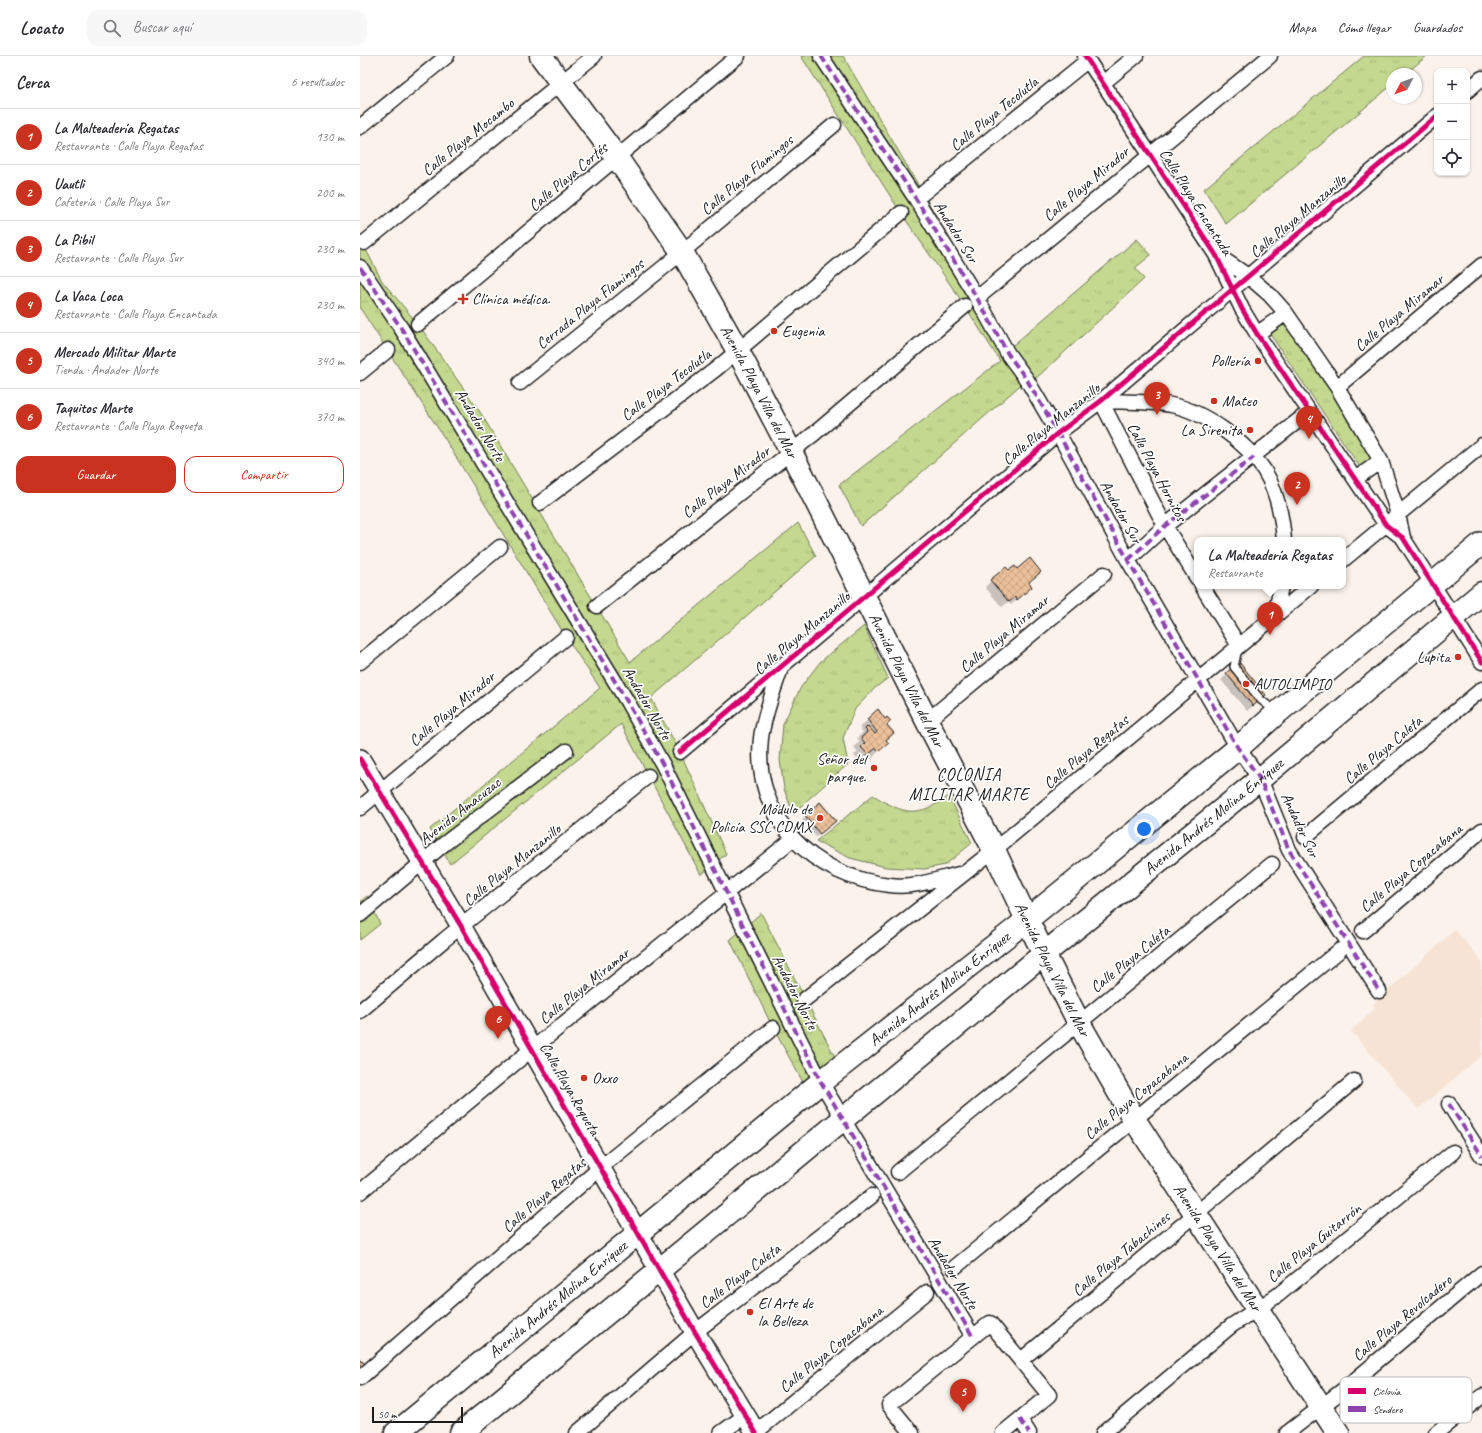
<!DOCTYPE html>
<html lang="es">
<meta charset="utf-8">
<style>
body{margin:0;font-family:Caveat,sans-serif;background:#f7f7f7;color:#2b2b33}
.controls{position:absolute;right:12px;top:12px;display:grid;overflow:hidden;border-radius:8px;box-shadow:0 1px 3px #0004}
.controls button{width:36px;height:36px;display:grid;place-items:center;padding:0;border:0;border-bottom:1px solid #e1e1e2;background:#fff;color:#2b2b33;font:20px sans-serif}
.compass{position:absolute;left:1026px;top:12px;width:36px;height:36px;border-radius:50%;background:#fff;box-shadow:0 1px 3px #0004;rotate:229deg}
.scale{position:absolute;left:12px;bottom:10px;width:91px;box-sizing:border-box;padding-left:4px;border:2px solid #1c1c1c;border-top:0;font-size:11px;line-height:14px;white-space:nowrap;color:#1c1c1c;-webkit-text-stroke:3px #fff;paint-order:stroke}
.you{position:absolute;left:784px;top:773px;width:14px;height:14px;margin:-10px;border:3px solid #fff;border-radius:50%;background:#1a73e8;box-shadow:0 0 0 6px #1a73e833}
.badge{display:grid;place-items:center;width:26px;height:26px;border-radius:50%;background:#c8321e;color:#fff;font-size:13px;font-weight:700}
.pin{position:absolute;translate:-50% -33px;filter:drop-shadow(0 1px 2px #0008)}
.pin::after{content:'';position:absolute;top:21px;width:14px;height:12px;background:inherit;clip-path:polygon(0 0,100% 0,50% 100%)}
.popup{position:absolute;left:834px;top:481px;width:152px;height:52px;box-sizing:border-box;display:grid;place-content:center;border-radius:8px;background:#fff;filter:drop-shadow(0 1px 3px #0005);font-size:13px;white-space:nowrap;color:#7c7c81}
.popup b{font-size:15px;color:#2b2b33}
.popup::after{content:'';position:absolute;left:50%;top:100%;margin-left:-8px;border:8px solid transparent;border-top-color:#fff}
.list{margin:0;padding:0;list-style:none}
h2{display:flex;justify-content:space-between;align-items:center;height:52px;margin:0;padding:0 16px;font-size:17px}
h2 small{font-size:13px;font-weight:400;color:#7c7c81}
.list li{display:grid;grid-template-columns:26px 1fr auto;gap:12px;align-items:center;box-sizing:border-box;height:56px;padding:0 16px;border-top:1px solid #e1e1e2}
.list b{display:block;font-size:15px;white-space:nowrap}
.list p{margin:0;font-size:13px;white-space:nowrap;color:#7c7c81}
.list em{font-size:13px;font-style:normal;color:#7c7c81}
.actions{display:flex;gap:8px;padding:12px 16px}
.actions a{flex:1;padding:9px 0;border:1px solid #c8321e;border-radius:12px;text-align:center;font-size:14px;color:#c8321e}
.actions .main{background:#c8321e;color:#fff}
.icon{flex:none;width:22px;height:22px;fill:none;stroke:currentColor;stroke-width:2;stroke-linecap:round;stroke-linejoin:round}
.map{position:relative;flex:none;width:1122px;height:1377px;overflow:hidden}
header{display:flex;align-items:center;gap:24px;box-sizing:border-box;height:56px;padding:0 20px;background:#fff;border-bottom:1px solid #e1e1e2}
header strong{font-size:19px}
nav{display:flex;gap:22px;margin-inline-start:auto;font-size:14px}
.search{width:280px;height:36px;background:#f7f7f7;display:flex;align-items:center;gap:10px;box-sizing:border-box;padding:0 14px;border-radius:12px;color:#7c7c81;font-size:15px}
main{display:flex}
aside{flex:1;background:#fff}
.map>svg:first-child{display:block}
.built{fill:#f6e3d3}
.grass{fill:url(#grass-tufts);stroke:#707a56}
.shadow{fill:#0003}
.building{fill:url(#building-cross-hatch);stroke:#1c1c1c}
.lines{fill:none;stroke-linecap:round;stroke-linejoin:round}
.lane-casing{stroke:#1c1c1c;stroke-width:10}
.street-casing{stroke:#1c1c1c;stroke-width:17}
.secondary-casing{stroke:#1c1c1c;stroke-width:22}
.primary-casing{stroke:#1c1c1c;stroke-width:25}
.lane{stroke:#fff;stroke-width:7}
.street{stroke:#fff;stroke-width:14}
.secondary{stroke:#fff;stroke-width:19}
.primary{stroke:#fff;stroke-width:22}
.quiet{stroke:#8e44ad;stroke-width:4;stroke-dasharray:8 4;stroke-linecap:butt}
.cycleway-casing{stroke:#fff;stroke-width:8}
.cycleway{stroke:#d6006c;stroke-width:5}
.poi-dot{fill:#c8321e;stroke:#fff;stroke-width:1.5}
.labels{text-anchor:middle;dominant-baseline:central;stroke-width:3.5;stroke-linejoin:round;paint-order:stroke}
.street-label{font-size:16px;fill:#1c1c1c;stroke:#fff}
.poi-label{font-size:16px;fill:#1c1c1c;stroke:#fff;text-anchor:start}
.neighbourhood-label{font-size:17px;letter-spacing:1px;fill:#1c1c1c;stroke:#fff}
.key{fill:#fff;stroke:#bbb;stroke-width:1}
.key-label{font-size:11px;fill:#1c1c1c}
</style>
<header>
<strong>Locato</strong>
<div class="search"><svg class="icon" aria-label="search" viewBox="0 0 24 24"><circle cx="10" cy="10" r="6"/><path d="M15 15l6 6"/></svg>Buscar aquí</div>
<nav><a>Mapa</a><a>Cómo llegar</a><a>Guardados</a></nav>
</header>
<main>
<aside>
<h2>Cerca<small>6 resultados</small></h2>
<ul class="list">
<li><span class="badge">1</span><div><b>La Malteadería Regatas</b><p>Restaurante · Calle Playa Regatas</p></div><em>130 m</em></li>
<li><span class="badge">2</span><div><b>Uautli</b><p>Cafetería · Calle Playa Sur</p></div><em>200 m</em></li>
<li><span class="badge">3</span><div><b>La Pibil</b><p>Restaurante · Calle Playa Sur</p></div><em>230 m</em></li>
<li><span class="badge">4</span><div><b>La Vaca Loca</b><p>Restaurante · Calle Playa Encantada</p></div><em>230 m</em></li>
<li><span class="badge">5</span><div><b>Mercado Militar Marte</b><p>Tienda · Andador Norte</p></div><em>340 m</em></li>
<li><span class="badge">6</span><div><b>Taquitos Marte</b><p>Restaurante · Calle Playa Roqueta</p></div><em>370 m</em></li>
</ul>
<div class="actions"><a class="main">Guardar</a><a>Compartir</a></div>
</aside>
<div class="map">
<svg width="1122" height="1377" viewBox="0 0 1122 1377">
<defs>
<pattern id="grass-tufts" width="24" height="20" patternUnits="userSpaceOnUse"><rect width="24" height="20" fill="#c4d98f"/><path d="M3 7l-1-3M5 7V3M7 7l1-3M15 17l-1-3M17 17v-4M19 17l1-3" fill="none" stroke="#a8ba7b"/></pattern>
<pattern id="building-cross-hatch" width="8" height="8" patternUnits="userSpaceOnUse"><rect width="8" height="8" fill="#ebc09a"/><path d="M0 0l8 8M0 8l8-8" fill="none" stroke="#c9a484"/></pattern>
</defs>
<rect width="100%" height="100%" fill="#fbf2eb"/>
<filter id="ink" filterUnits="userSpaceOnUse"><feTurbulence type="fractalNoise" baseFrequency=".025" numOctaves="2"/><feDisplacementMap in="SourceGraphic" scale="8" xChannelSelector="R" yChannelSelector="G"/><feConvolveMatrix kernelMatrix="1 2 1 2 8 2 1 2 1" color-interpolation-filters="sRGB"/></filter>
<g filter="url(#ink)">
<path class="built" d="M1095,874L1122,905V999L1058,1053L991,975L1016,952L1013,948Z"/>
<path class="grass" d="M441,0H483L652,290L777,183L791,199L775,212L784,223L673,325L667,324L658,331L501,470L479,429L640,305L605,250L541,157Z
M1004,0H1067L1045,18H1032V29L866,168L844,133Z
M0,182L22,225L58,268L120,356L270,606L438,467L456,500L291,642L320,696L366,798L341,819L261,668L90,808L70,773L240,632L206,581L85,383L0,252Z
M925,265L1017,402L1006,420L910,278L916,268Z
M504,570L528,622L515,632L495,653L483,682L488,708L433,757L424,733L420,704L423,668L441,631L460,606Z
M513,739C545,759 557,762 589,740L612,787L585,809L565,813L526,811L490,802L456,785Z
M7,840L20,868L0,884V846Z
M401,857L476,1003L444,1028L413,972L370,884Z"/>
<path class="shadow" d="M631,525L668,527L665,537L651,549L648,546L642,551L625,531Z
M867,618L899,645L887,655L861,624Z
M518,655L526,669L525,684L527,687L511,703L507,700L499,706L494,699L498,696L494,691L500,685L497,682L503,676L499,672Z
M446,761L471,768L456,781L442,764Z"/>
<path class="building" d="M670,502L681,516L669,526L672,531L657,544L655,541L649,546L630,524L646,511L649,514L655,510L657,513Z
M879,606L906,639L893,650L866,617Z
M518,653L525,663L527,661L531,665L527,669L534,677L526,684L529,687L519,695L516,692L508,699L501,691L505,687L501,682L507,676L505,673L508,670L515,678L517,676L507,663Z
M460,746L476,765L460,778L445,760Z
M0,1303L5,1308L0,1312Z"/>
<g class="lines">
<defs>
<path id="lane" d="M878,592L874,611L901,644L915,655"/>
<path id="street" d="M461,0L556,143L617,242L648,298L667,324L698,377L768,504L878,692L900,723L929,794L1019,935
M725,0L856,199L882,253L897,278L1026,469L1043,482L1122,606
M743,27L776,0
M1107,35L1122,22
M0,71L87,0
M562,138L728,4
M4,187L234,0
M857,199L888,220L910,239L926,257L977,331L1021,405L1038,458L1043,482
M0,211L41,272L268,647L303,709L461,1026L613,1281
M622,238L910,0
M58,268L378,0
M897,278L926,257
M0,317L28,294
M160,327L304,211L474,69
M977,331L1122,209
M741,345C764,346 788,345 811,349C844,355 886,386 904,414C917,435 922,460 924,484
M741,345L805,470L837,522
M995,423L1021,405
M180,447L356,313L541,157
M768,504L805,470L949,356
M983,504L1122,389
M842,530L879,590
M237,550L455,377L605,250
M915,560L921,530
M0,606L140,491
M421,612C414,634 404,658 401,682C392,762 453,821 530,829C553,832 576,824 599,818
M567,665L744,518
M320,696L698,377L741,345L1077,60
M0,752L206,581
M945,781L1122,633
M0,859L84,788L206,695
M1003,875L1122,774
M444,944L634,794L951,530
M0,955L84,884L288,720
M1089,1048L1122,1100
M538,1116L912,808
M0,1136L172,993L433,783
M594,1212L980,894
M661,1304L994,1025
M0,1322L240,1112L413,972
M660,1363L669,1377
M396,1376L567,1236
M217,1377L335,1276L512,1140
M361,1377L386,1359
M552,1377L529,1349L630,1267L689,1339L643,1377
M743,1377L871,1270L918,1239L1093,1096
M927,1377L983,1334L1122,1217
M1076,1377L1122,1340"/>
<path id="secondary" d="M0,703L101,870L335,1276L396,1377"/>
<g id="primary">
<path id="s1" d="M181,0L257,102L322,196L378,295L431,396L567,665L634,794L667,864L719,967L774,1063L978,1377"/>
<path id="s2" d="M36,1377L461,1026L667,864L878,692L917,657L1122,487"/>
<path id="s3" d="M101,1377L684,898L900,723L1122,537"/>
</g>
</defs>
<use href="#lane" class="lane-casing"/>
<use href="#street" class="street-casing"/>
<use href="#secondary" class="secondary-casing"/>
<use href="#primary" class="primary-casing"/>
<use href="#lane" class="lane"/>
<use href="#street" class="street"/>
<use href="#secondary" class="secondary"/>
<use href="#primary" class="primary"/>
<path class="quiet" d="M461,0L556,143L617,242L648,298L667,324L698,377L768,504L878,692L900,723L929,794L1019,935
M0,211L41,272L268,647L303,709L461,1026L613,1281
M768,504L805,470L894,401
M1089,1048L1122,1100
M660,1363L669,1377"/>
<defs>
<path id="cycleway" d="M725,0L856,199L882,253L897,278L1026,469L1043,482L1122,606
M320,696L698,377L741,345L1077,60
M0,703L101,870L335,1276L396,1377"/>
</defs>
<use href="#cycleway" class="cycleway-casing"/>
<use href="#cycleway" class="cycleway"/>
</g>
</g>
<g class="poi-dot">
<path d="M101 237h4v4h4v4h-4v4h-4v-4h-4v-4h4z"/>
<circle cx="414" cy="275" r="4"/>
<circle cx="898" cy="305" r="4"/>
<circle cx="854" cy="345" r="4"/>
<circle cx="890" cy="374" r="4"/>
<circle cx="1098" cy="601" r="4"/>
<circle cx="886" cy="628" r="4"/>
<circle cx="514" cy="712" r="4"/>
<circle cx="460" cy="762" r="4"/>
<circle cx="224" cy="1022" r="4"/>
<circle cx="390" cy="1256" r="4"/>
</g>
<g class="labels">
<g class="street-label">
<text transform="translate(634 58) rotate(-39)">Calle Playa Tecolutla</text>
<text transform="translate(108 81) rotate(-39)">Calle Playa Mocambo</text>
<text transform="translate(387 119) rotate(-40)">Calle Playa Flamingos</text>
<text transform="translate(208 121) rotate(-40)">Calle Playa Cortés</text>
<text transform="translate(726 128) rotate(-40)">Calle Playa Mirador</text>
<text transform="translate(836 146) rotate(58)">Calle Playa Encantada</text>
<text transform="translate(938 160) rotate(-40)">Calle Playa Manzanillo</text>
<text transform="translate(596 176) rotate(58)">Andador Sur</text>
<text transform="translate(230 248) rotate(-39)">Cerrada Playa Flamingos</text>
<text transform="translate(1039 257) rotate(-40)">Calle Playa Miramar</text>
<text transform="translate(306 329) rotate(-37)">Calle Playa Tecolutla</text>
<text stroke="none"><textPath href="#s1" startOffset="401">Avenida Playa Villa del Mar</textPath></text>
<text transform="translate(691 368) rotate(-39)">Calle Playa Manzanillo</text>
<text transform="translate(120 369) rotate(59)">Andador Norte</text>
<text transform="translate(797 416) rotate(62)">Calle Playa Hornitos</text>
<text transform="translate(366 426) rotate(-38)">Calle Playa Mirador</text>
<text transform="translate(761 456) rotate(61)">Andador Sur</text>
<text transform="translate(442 577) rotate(-40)">Calle Playa Manzanillo</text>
<text transform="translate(644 578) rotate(-40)">Calle Playa Miramar</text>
<text stroke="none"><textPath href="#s1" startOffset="725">Avenida Playa Villa del Mar</textPath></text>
<text transform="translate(287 647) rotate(60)">Andador Norte</text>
<text transform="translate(92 653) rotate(-40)">Calle Playa Mirador</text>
<text transform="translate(1023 694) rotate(-40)">Calle Playa Caleta</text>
<text transform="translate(726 696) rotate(-40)">Calle Playa Regatas</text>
<text transform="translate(100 755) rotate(-38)">Avenida Amacuzac</text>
<text stroke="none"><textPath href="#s3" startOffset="973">Avenida Andrés Molina Enríquez</textPath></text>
<text transform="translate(940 769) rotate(65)">Andador Sur</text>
<text transform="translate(152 809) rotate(-39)">Calle Playa Manzanillo</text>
<text transform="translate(1051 812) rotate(-40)">Calle Playa Copacabana</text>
<text transform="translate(770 903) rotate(-39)">Calle Playa Caleta</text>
<text stroke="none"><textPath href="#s1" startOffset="1049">Avenida Playa Villa del Mar</textPath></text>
<text transform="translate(224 930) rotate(-39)">Calle Playa Miramar</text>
<text stroke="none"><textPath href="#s2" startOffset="702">Avenida Andrés Molina Enríquez</textPath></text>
<text transform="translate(435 936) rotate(63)">Andador Norte</text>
<text transform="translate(210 1033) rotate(60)">Calle Playa Roqueta</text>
<text transform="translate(776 1040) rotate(-39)">Calle Playa Copacabana</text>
<text transform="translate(184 1139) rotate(-41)">Calle Playa Regatas</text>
<text transform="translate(954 1187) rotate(-39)">Calle Playa Guitarrón</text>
<text stroke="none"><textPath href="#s1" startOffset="1373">Avenida Playa Villa del Mar</textPath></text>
<text transform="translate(761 1198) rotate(-40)">Calle Playa Tabachines</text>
<text transform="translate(593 1217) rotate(59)">Andador Norte</text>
<text transform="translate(380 1220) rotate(-37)">Calle Playa Caleta</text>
<text stroke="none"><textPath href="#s2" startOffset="210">Avenida Andrés Molina Enríquez</textPath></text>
<text transform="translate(1042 1262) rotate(-40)">Calle Playa Revolcadero</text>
<text transform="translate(471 1293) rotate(-39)">Calle Playa Copacabana</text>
</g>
<g class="poi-label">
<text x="112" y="243">Clínica médica.</text>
<text x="422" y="275">Eugenia</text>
<text x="890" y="305" text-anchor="end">Pollería</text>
<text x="862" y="345">Mateo</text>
<text x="882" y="374" text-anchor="end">La Sirenita</text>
<text x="1090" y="601" text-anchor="end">Lupita</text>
<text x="894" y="628">AUTOLIMPIO</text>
<text x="506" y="703" text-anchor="end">Señor del<tspan x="506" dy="18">parque.</tspan></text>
<text x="452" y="753" text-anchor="end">Módulo de<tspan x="452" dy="18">Policía SSC CDMX</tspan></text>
<text x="232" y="1022">Oxxo</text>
<text x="398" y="1247">El Arte de<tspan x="398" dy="18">la Belleza</tspan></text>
</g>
<g class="neighbourhood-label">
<text x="609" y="718">COLONIA<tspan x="609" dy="20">MILITAR MARTE</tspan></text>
</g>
</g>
<rect x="980" y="1321" width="132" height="46" rx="6" class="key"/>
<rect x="988" y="1332" width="18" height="6" fill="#d6006c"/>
<rect x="988" y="1350" width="18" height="6" fill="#8e44ad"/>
<g class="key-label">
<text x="1013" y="1339">Ciclovía</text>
<text x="1013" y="1357">Sendero</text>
</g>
</svg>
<div class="controls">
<button>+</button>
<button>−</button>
<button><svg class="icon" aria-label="locate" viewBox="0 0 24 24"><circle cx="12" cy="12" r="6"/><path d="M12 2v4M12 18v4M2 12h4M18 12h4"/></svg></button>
</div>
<svg class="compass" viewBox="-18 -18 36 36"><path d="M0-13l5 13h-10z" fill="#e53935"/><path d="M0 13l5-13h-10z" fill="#7c7c81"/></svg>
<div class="scale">50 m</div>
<div class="you"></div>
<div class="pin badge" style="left:910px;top:579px">1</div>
<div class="popup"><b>La Malteadería Regatas</b>Restaurante</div>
<div class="pin badge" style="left:937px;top:449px">2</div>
<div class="pin badge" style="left:797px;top:359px">3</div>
<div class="pin badge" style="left:949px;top:383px">4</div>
<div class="pin badge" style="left:603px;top:1356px">5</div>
<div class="pin badge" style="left:138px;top:983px">6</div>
</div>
</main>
